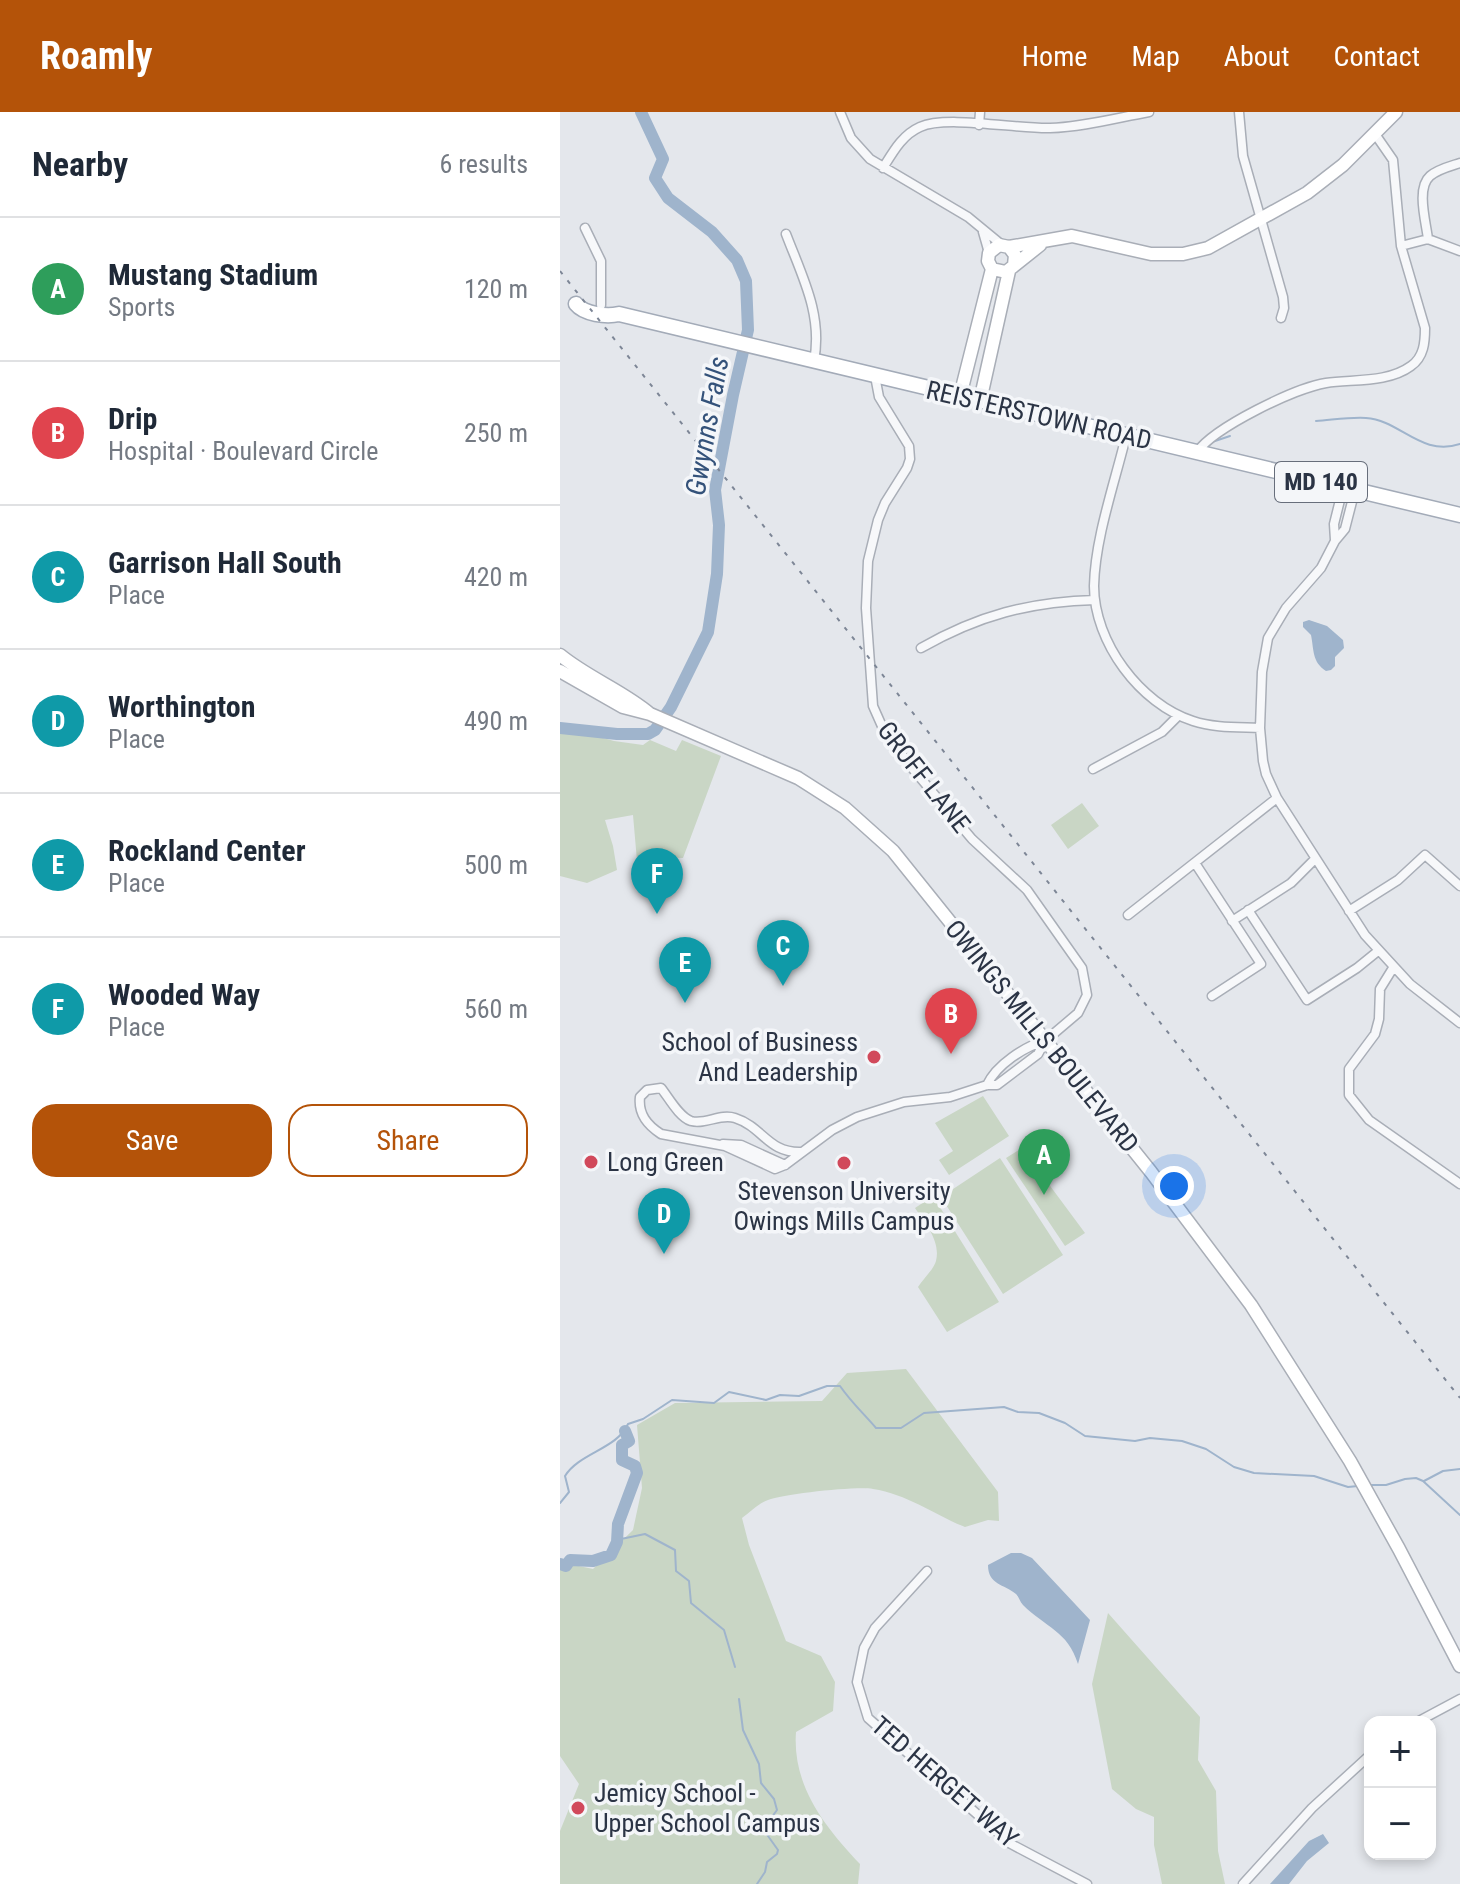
<!DOCTYPE html>
<meta charset="utf-8">
<style>
body{margin:0;font-family:"Roboto Condensed",sans-serif;background:#f2f2f3;color:#1f2937}
.controls{position:absolute;right:24px;bottom:24px;display:grid;overflow:hidden;border-radius:16px;box-shadow:0 4px 12px #0003}
.controls button{width:72px;height:72px;display:grid;place-items:center;padding:0;border:0;border-bottom:2px solid #e0e1e3;background:#fff;color:#1f2937;font:40px sans-serif}
.you{position:absolute;left:614px;top:1074px;width:28px;height:28px;margin:-20px;border:6px solid #fff;border-radius:50%;background:#1a73e8;box-shadow:0 0 0 12px #1a73e833}
.badge{display:grid;place-items:center;width:52px;height:52px;border-radius:50%;background:#b45309;color:#fff;font-size:26px;font-weight:700}
.pin{position:absolute;translate:-50% -66px;filter:drop-shadow(0 2px 4px #0008)}
.pin::after{content:'';position:absolute;top:42px;width:28px;height:24px;background:inherit;clip-path:polygon(0 0,100% 0,50% 100%)}
.list{margin:0;padding:0;list-style:none}
h2{display:flex;justify-content:space-between;align-items:center;height:104px;margin:0;padding:0 32px;font-size:34px}
h2 small{font-size:26px;font-weight:400;color:#747a83}
.list li{display:grid;grid-template-columns:52px 1fr auto;gap:24px;align-items:center;box-sizing:border-box;height:144px;padding:0 32px;border-top:2px solid #e0e1e3}
.list b{display:block;font-size:30px;white-space:nowrap}
.list p{margin:0;font-size:26px;white-space:nowrap;color:#747a83}
.list em{font-size:26px;font-style:normal;color:#747a83}
.actions{display:flex;gap:16px;padding:24px 32px}
.actions a{flex:1;padding:18px 0;border:2px solid #b45309;border-radius:24px;text-align:center;font-size:28px;color:#b45309}
.actions .main{background:#b45309;color:#fff}
.map{position:relative;flex:none;width:900px;height:1772px;overflow:hidden}
header{display:flex;align-items:center;gap:48px;box-sizing:border-box;height:112px;padding:0 40px;background:#b45309;color:#fff}
header strong{font-size:38px}
nav{display:flex;gap:44px;margin-inline-start:auto;font-size:28px}
main{display:flex}
aside{flex:1;background:#fff}
.map>svg:first-child{display:block}
.green{fill:#c9d6c5}
.water{fill:#9fb4cc}
.lines{fill:none;stroke-linecap:round;stroke-linejoin:round}
.stream{stroke:#9fb4cc;stroke-width:2}
.river{stroke:#9fb4cc;stroke-width:12}
.street-casing{stroke:#a9aeb7;stroke-width:11}
.secondary-casing{stroke:#a9aeb7;stroke-width:15}
.primary-casing{stroke:#a3abb8;stroke-width:17}
.street{stroke:#f7f8fa;stroke-width:8}
.secondary{stroke:#fff;stroke-width:12}
.primary{stroke:#fff;stroke-width:14}
.rail{stroke:#7d8696;stroke-width:2;stroke-dasharray:4 8;stroke-linecap:butt}
.poi-dot{fill:#d1495b;stroke:#f4f6f9;stroke-width:3}
.labels{text-anchor:middle;dominant-baseline:central;stroke-width:7;stroke-linejoin:round;paint-order:stroke}
.shield{fill:#f4f6f9;stroke:#676e7b;stroke-width:2}
.shield-label{font-size:24px;font-weight:bold;fill:#2b3445}
.street-label{font-size:26px;fill:#2b3445;stroke:#f4f6f9}
.poi-label{font-size:26px;fill:#2b3445;stroke:#f4f6f9;text-anchor:start}
.water-label{font-size:28px;font-style:italic;fill:#34527a;stroke:#f4f6f9}
</style>
<header>
<strong>Roamly</strong>
<nav><a>Home</a><a>Map</a><a>About</a><a>Contact</a></nav>
</header>
<main>
<aside>
<h2>Nearby<small>6 results</small></h2>
<ul class="list">
<li><span class="badge" style="background:#2e9e5b">A</span><div><b>Mustang Stadium</b><p>Sports</p></div><em>120 m</em></li>
<li><span class="badge" style="background:#e0444e">B</span><div><b>Drip</b><p>Hospital · Boulevard Circle</p></div><em>250 m</em></li>
<li><span class="badge" style="background:#0f9aa8">C</span><div><b>Garrison Hall South</b><p>Place</p></div><em>420 m</em></li>
<li><span class="badge" style="background:#0f9aa8">D</span><div><b>Worthington</b><p>Place</p></div><em>490 m</em></li>
<li><span class="badge" style="background:#0f9aa8">E</span><div><b>Rockland Center</b><p>Place</p></div><em>500 m</em></li>
<li><span class="badge" style="background:#0f9aa8">F</span><div><b>Wooded Way</b><p>Place</p></div><em>560 m</em></li>
</ul>
<div class="actions"><a class="main">Save</a><a>Share</a></div>
</aside>
<div class="map">
<svg width="900" height="1772" viewBox="0 0 900 1772">
<rect width="100%" height="100%" fill="#e4e7ec"/>
<path class="green" d="M0,614L54,629L83,633L90,628L116,639L122,628L161,644L123,746L92,745L77,749L73,703L45,708L53,734L57,758L27,771L0,764Z
M522,691L539,714L508,737L491,713Z
M423,984L449,1024L389,1063L379,1048L393,1039L375,1011Z
M462,1036L525,1121L505,1134L446,1046Z
M440,1046L503,1143L443,1182L381,1085Z
M373,1084L439,1190L387,1220L358,1175C363,1167 374,1157 376,1149C381,1129 365,1111 355,1096Z
M346,1257L438,1380L439,1409L428,1408L405,1415C375,1403 347,1382 313,1377C296,1374 224,1382 208,1388C199,1391 190,1400 182,1406L189,1433L226,1529L261,1544L275,1570L273,1599L236,1620C232,1674 265,1715 300,1752L298,1772H0V1719L19,1672L0,1644V1450L33,1457L73,1418L82,1376L77,1313L115,1291L262,1289L287,1261Z
M548,1501L640,1605L638,1648L656,1679L658,1739L665,1772H602L594,1733V1705L576,1697L552,1677L532,1572Z"/>
<path class="water" d="M749,508L767,514L783,528L784,536L775,545V554L771,558L766,559C752,550 754,538 751,523L743,515V510Z
M451,1441H461L472,1446L530,1508L518,1552C508,1519 485,1515 463,1493C460,1490 459,1485 456,1482C444,1472 428,1473 428,1453Z
M763,1722L769,1731L747,1749L729,1772H710L749,1729Z"/>
<g class="lines">
<path class="stream" d="M756,309C772,308 789,305 806,306C840,308 861,345 900,332
M652,330L670,324
M864,1369L883,1359L900,1357
M808,1373H826L845,1367L856,1366L863,1369L900,1403
M0,1391L9,1380L5,1364C19,1341 57,1337 68,1312L83,1307L112,1288L154,1291L169,1280L206,1288L220,1283L239,1284L267,1274H280C291,1290 304,1302 316,1316H341L364,1301L444,1295L458,1300L479,1301L505,1311L525,1324L575,1329L590,1326L622,1329L646,1337L674,1355L694,1361L754,1364L788,1375L798,1374
M56,1421L61,1427L85,1422L115,1438L116,1459L129,1469L131,1491L164,1518L175,1555
M179,1587L183,1618L199,1652L201,1671L214,1687L217,1698L203,1717L218,1738L217,1742L207,1750L205,1760L197,1772"/>
<path class="river" d="M0,616L57,622H88L95,618L111,595L148,520L157,462L159,413L155,378L173,283L188,218L186,169L177,148L152,120L108,86L95,66L103,47L81,0
M0,1452L6,1454L10,1448L33,1449L51,1443L57,1430L58,1412L77,1361L75,1354L62,1348V1333L69,1329L65,1319"/>
<defs>
<path id="street" d="M280,0L291,26L310,47L408,105L442,133
M679,0L683,44L723,185L724,196L721,206
M419,13L420,0
M323,56C333,40 342,23 360,15C386,3 457,17 490,16C523,15 556,6 589,0
M25,116L41,149V193
M423,120L429,141
M226,122C242,164 263,203 254,249
M868,127C866,110 856,76 870,64C878,57 891,54 900,51
M841,134L868,127L900,139
M566,324C555,370 535,426 534,474C534,530 580,592 633,609C654,616 678,615 700,616
M637,340C655,315 735,276 766,271C793,267 828,271 851,254C864,245 865,230 865,216L841,134L833,48L815,22
M795,378L785,417L775,429L761,456L726,496L708,526L702,560L700,616L703,649L706,662L717,686L805,823L850,872L900,911
M775,428L774,412L783,376
M361,536C419,503 469,490 535,488
M533,657L602,620L618,604
M635,751L701,852L652,884
M688,798L747,888L797,856L818,839
M789,799L838,768L865,743L900,774
M568,803L717,686
M672,809L731,771L755,747
M833,856L820,877L819,907L815,922L789,957V983L809,1008L900,1072
M427,973C436,953 465,934 485,929
M163,1032L181,1033L225,1053
M241,1040C208,1041 203,1015 175,1006C160,1001 146,1013 131,1009C119,1005 109,986 101,976L87,978L80,985C78,1002 87,1013 101,1022L165,1034L215,1057L225,1053L272,1018L297,1005L344,990L390,985L427,973H437L478,942L485,929L518,901L527,883L522,856L467,778L412,727L352,656L325,621L313,594L306,496L308,449L318,408L325,391L347,356L350,347L349,334L319,285L315,264
M367,1459L315,1516L304,1536L297,1570L308,1606L451,1732L527,1772
M857,1610L900,1587
M683,1772L752,1696L810,1643"/>
<path id="secondary" d="M449,135L512,124L591,142H623L648,136L747,81L783,53L836,0
M454,153L455,143L449,135L439,133L429,141L428,149L432,157L446,160L480,133
M400,284L432,157
M420,289L449,159
M0,543C28,566 63,579 90,602
M0,559L63,595L90,602L238,666L285,696L333,739L591,1060L691,1193L790,1349L839,1437L900,1554"/>
<path id="primary" d="M16,192C24,202 46,205 59,202L900,403"/>
</defs>
<use href="#street" class="street-casing"/>
<use href="#secondary" class="secondary-casing"/>
<use href="#primary" class="primary-casing"/>
<use href="#street" class="street"/>
<use href="#secondary" class="secondary"/>
<use href="#primary" class="primary"/>
<path class="rail" d="M0,159L900,1286"/>
</g>
<g class="poi-dot">
<circle cx="314" cy="945" r="8"/>
<circle cx="31" cy="1050" r="8"/>
<circle cx="284" cy="1051" r="8"/>
<circle cx="18" cy="1696" r="8"/>
</g>
<g class="labels">
<rect class="shield" x="715" y="350" width="92" height="40" rx="6"/>
<g class="shield-label">
<text x="761" y="370">MD 140</text>
</g>
<g class="street-label">
<text transform="translate(479 303) rotate(13)">REISTERSTOWN ROAD</text>
<text transform="translate(364 665) rotate(52)">GROFF LANE</text>
<text transform="translate(482 924) rotate(51)">OWINGS MILLS BOULEVARD</text>
<text transform="translate(385 1670) rotate(41)">TED HERGET WAY</text>
</g>
<g class="poi-label">
<text x="298" y="930" text-anchor="end">School of Business<tspan x="298" dy="30">And Leadership</tspan></text>
<text x="47" y="1050">Long Green</text>
<text x="284" y="1079" text-anchor="middle">Stevenson University<tspan x="284" dy="30">Owings Mills Campus</tspan></text>
<text x="34" y="1681">Jemicy School -<tspan x="34" dy="30">Upper School Campus</tspan></text>
</g>
<g class="water-label">
<text transform="translate(147 314) rotate(-80)">Gwynns Falls</text>
</g>
</g>
</svg>
<div class="controls">
<button>+</button>
<button>−</button>
</div>
<div class="you"></div>
<div class="pin badge" style="left:484px;top:1083px;background:#2e9e5b">A</div>
<div class="pin badge" style="left:391px;top:942px;background:#e0444e">B</div>
<div class="pin badge" style="left:223px;top:874px;background:#0f9aa8">C</div>
<div class="pin badge" style="left:104px;top:1142px;background:#0f9aa8">D</div>
<div class="pin badge" style="left:125px;top:891px;background:#0f9aa8">E</div>
<div class="pin badge" style="left:97px;top:802px;background:#0f9aa8">F</div>
</div>
</main>
